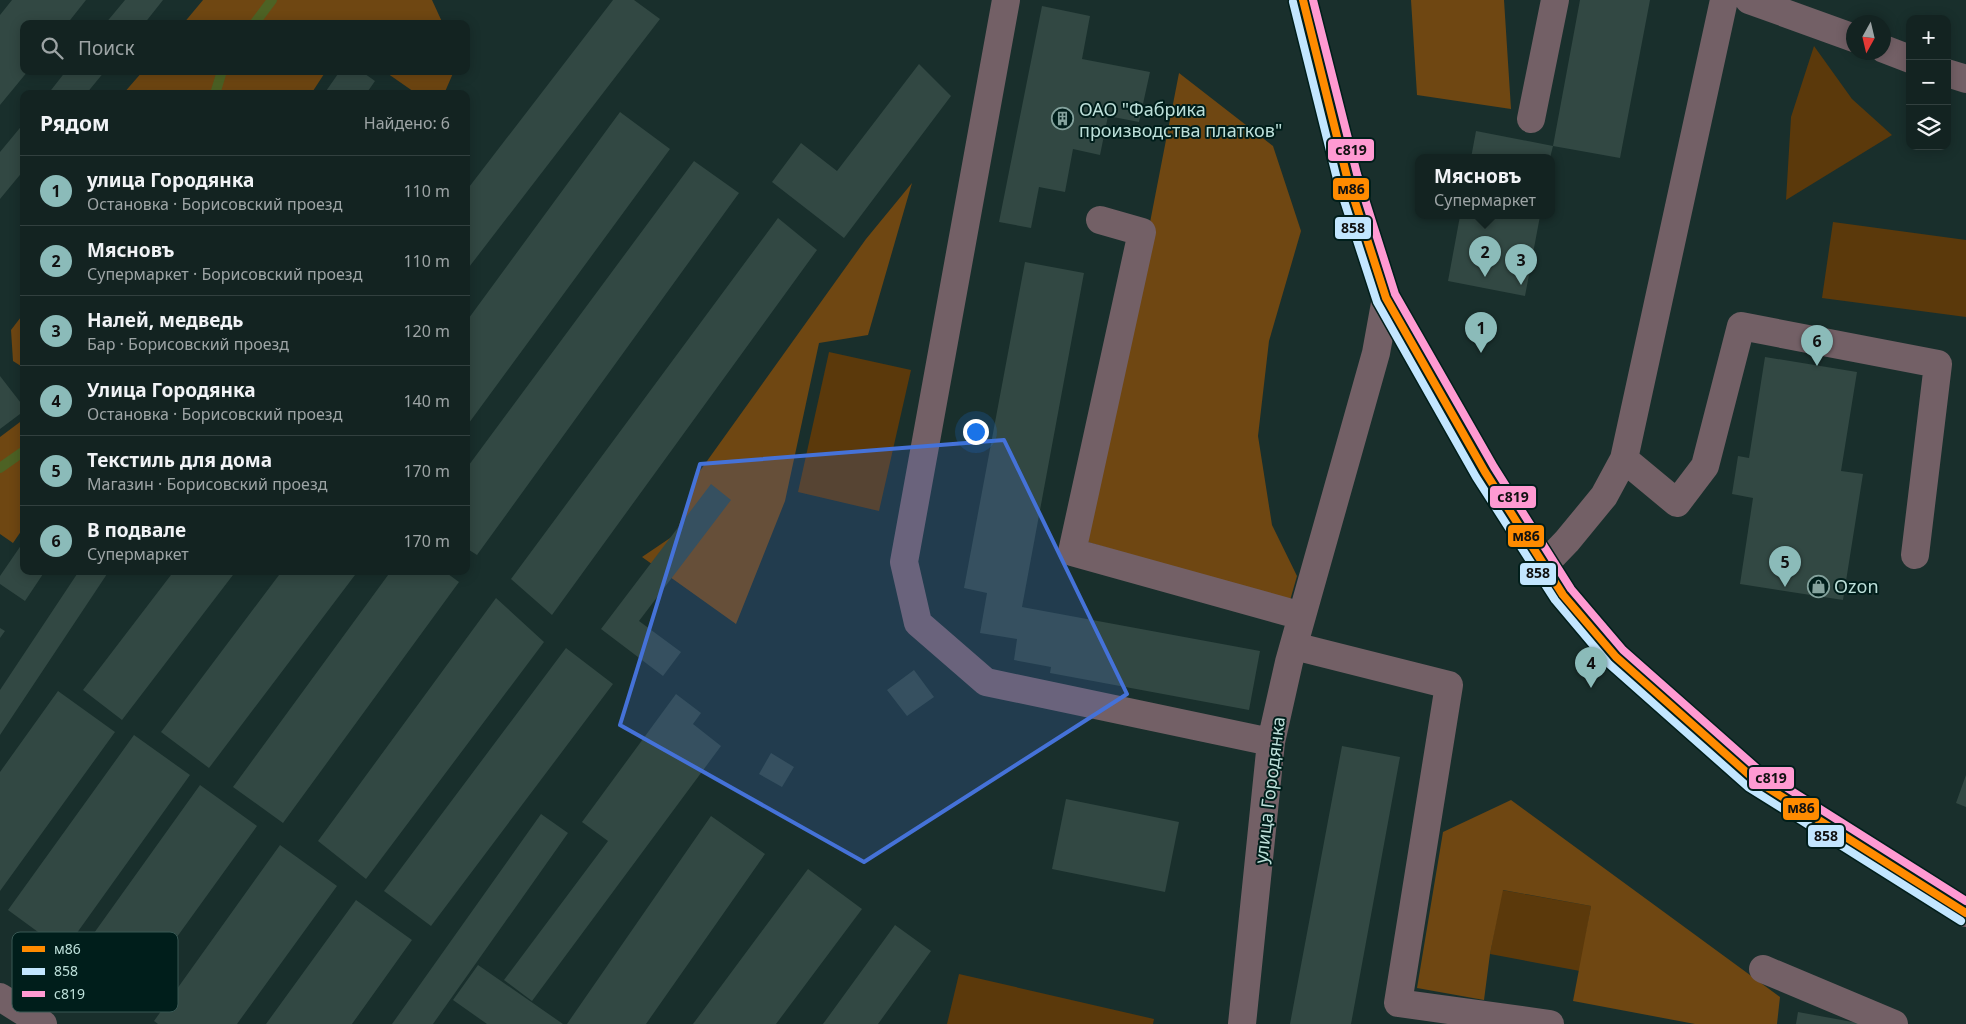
<!DOCTYPE html>
<html lang="ru">
<meta charset="utf-8">
<style>
body{margin:0;font-family:"Noto Sans",sans-serif;background:#202f2e;color:#f1f3f6}
.controls{position:absolute;right:15px;top:15px;display:grid;overflow:hidden;border-radius:10px;box-shadow:0 2px 12px #0003}
.controls button{width:45px;height:45px;display:grid;place-items:center;padding:0;border:0;border-bottom:1px solid #32403f;background:#132321;color:#f1f3f6;font:25px sans-serif}
.compass{position:absolute;left:1846px;top:15px;width:45px;height:45px;border-radius:50%;background:#132321;box-shadow:0 2px 12px #0003;rotate:188deg}
.you{position:absolute;left:975px;top:431px;width:18px;height:18px;margin:-12px;border:4px solid #fff;border-radius:50%;background:#1a73e8;box-shadow:0 0 0 8px #1a73e833}
.badge{display:grid;place-items:center;width:32px;height:32px;border-radius:50%;background:#8bbbb9;color:#111;font-size:16px;font-weight:700}
.pin{position:absolute;translate:-50% -41px;filter:drop-shadow(0 1px 2px #0008)}
.pin::after{content:'';position:absolute;top:26px;width:18px;height:15px;background:inherit;clip-path:polygon(0 0,100% 0,50% 100%)}
.popup{position:absolute;left:1415px;top:154px;width:140px;height:65px;box-sizing:border-box;display:grid;place-content:center;border-radius:10px;background:#132321;filter:drop-shadow(0 1px 4px #0005);font-size:16px;white-space:nowrap;color:#9da4a5}
.popup b{font-size:19px;color:#f1f3f6}
.popup::after{content:'';position:absolute;left:50%;top:100%;margin-left:-10px;border:10px solid transparent;border-top-color:#132321}
.list{margin:0;padding:0;list-style:none}
h2{display:flex;justify-content:space-between;align-items:center;height:65px;margin:0;padding:0 20px;font-size:21px}
h2 small{font-size:16px;font-weight:400;color:#9da4a5}
.list li{display:grid;grid-template-columns:32px 1fr auto;gap:15px;align-items:center;box-sizing:border-box;height:70px;padding:0 20px;border-top:1px solid #32403f}
.list b{display:block;font-size:19px;white-space:nowrap}
.list p{margin:0;font-size:16px;white-space:nowrap;color:#9da4a5}
.list em{font-size:16px;font-style:normal;color:#9da4a5}
.icon{flex:none;width:28px;height:28px;fill:none;stroke:currentColor;stroke-width:2;stroke-linecap:round;stroke-linejoin:round}
.map{position:relative;flex:none;width:1966px;height:1024px;overflow:hidden}
.search{position:absolute;background:#132321;box-shadow:0 2px 12px #0003;left:20px;top:20px;width:450px;height:55px;display:flex;align-items:center;gap:12px;box-sizing:border-box;padding:0 18px;border-radius:10px;color:#9da4a5;font-size:19px}
.panel{position:absolute;background:#132321;box-shadow:0 2px 12px #0003;left:20px;top:90px;width:450px;height:485px;border-radius:10px}
.map>svg:first-child{display:block}
.green{fill:#5b390b}
.forest{fill:#6f4712}
.lines{fill:none;stroke-linecap:round;stroke-linejoin:round}
.stream{stroke:#4d6224;stroke-width:10}
.building{fill:#324843}
.minor{stroke:#736066;stroke-width:28}
.bus-1-casing{stroke:#001e1b;stroke-width:11}
.bus-2-casing{stroke:#001e1b;stroke-width:11}
.bus-3-casing{stroke:#001e1b;stroke-width:11}
.bus-1{stroke:#ff8b00;stroke-width:8}
.bus-2{stroke:#c2e6ff;stroke-width:8}
.bus-3{stroke:#ff9ad2;stroke-width:8}
.marked{fill:#4572d8;fill-opacity:0.2;stroke:#4572d8;stroke-width:4;stroke-linejoin:round}
.labels{text-anchor:middle;dominant-baseline:central;stroke-width:4;stroke-linejoin:round;paint-order:stroke}
.poi-label{font-size:18px;fill:#bde0da;stroke:#001e1b;text-anchor:start}
.street-label{font-size:18px;fill:#bde0da;stroke:#001e1b}
.key{fill:#001e1b;stroke:#395854;stroke-width:1}
.key-label{font-size:14px;fill:#bde0da}
.line-badge{stroke:#001e1b;stroke-width:2}
.pale-badge-label{font-size:14px;text-anchor:middle;font-weight:bold;fill:#111}
</style>
<div class="map">
<svg width="1966" height="1024" viewBox="0 0 1966 1024">
<rect width="100%" height="100%" fill="#192f2c"/>
<path class="green" d="M1814,46L1852,99L1892,135L1786,200L1791,117Z
M1833,222L1966,240V317L1822,298Z
M829,352L911,370L879,511L798,492Z
M1502,890L1591,906L1580,971L1490,954Z
M959,974L1154,1019L1153,1024H947Z"/>
<path class="forest" d="M203,0H432L443,24H183Z
M1411,0H1504L1511,109L1417,95Z
M143,71H326L311,94H123Z
M384,71H454L444,94H417Z
M1179,73L1273,146L1301,231L1269,341L1258,436L1272,525L1297,576L1289,604L1088,542Z
M912,183L868,335L819,343L785,501L736,624L642,557L676,534L697,475L866,239Z
M24,313V368L13,361L11,330Z
M24,419V527L13,543L0,534V437Z
M1511,800L1780,997L1777,1024H1695L1573,1001L1591,906L1503,890L1490,954L1484,1000L1417,988L1443,832Z"/>
<g class="lines">
<path class="stream" d="M254,24L272,0
M215,94L222,71
M0,468L24,451"/>
</g>
<path class="building" d="M12,0H86L67,24H24V71H28L0,105V15Z
M125,0H163L144,24H105Z
M613,0H634L660,19L466,271V191Z
M1580,0H1650L1620,158L1553,146Z
M1042,6L1090,16L1082,59L1150,72L1139,122L1108,116L1100,155L1073,149L1065,192L1039,187L1031,228L999,222Z
M919,64L951,96L844,238L772,182L801,143L837,171Z
M66,71H105L86,94H48Z
M340,71H361L375,81L366,94H324Z
M620,112L670,149L466,427V322Z
M24,123V170L0,199V152Z
M1476,131L1553,146L1550,158H1471Z
M694,161L739,193L477,555L466,548V469Z
M1460,216H1540L1525,296L1448,281Z
M778,218L817,250L552,615L511,579Z
M1025,262L1084,273L1022,607L1260,651L1249,710L1050,673L1051,667L1014,660L1017,639L980,633L987,593L964,588Z
M1765,357L1857,372L1841,471L1863,474L1843,600L1740,584L1753,498L1732,494L1738,456L1749,458Z
M0,376L24,407V411L0,429Z
M711,484L731,500L639,621L681,652L663,676L601,629Z
M24,541V571H45L25,601L0,584V576Z
M79,571H109L0,735V690Z
M174,571H236L122,720L83,690Z
M282,571H358L209,768L161,732Z
M391,571H444L459,582L283,823L233,787Z
M496,598L544,642L366,879L318,841Z
M0,628L5,631L0,638Z
M566,648L613,684L431,926L384,891Z
M914,670L934,697L907,716L887,690Z
M58,691L115,732L0,891V772Z
M676,694L701,713L693,724L721,746L532,1001L504,980L608,841L582,822Z
M134,735L190,775L64,951L8,910Z
M1342,746L1400,757L1351,1024H1290Z
M771,753L794,767L782,787L759,774Z
M1966,775V807L1956,803Z
M200,785L257,826L130,1002L74,961Z
M1066,799L1179,822L1165,892L1052,869Z
M541,814L568,833L433,1024H392Z
M711,816L765,854L646,1024H567Z
M280,845L337,886L237,1024H158L154,1021Z
M808,869L862,909L776,1024H693Z
M356,900L412,940L352,1024H266Z
M895,925L931,951L878,1024H823Z
M478,965L563,1024H487L453,1000Z
M1798,1012L1858,1023V1024H1796Z"/>
<g class="lines">
<path class="minor" d="M1006,0L904,562L918,623L986,682L1271,742
M1303,0L1347,177L1386,298L1485,472L1563,595L1616,657L1754,779L1966,913
M1749,0L1854,38
M1884,49L1910,59
M1947,73L1966,79
M1531,119L1555,0
M1100,220L1142,232L1072,552L1302,616
M1624,459L1724,0
M1543,566L1567,541L1604,496L1624,459L1677,503L1705,466L1741,326L1938,364L1915,555
M1294,646L1449,685L1398,1003L1550,1024
M1763,969L1894,1024
M0,997L43,1024
M1242,1024L1271,742L1289,662L1376,353L1386,298"/>
<defs>
<path id="bus-1" d="M1303,0L1347,177L1386,298L1485,472L1563,595L1616,657L1754,779L1966,913"/>
<path id="bus-2" d="M1293,2L1337,179L1377,302L1476,477L1555,600L1609,664L1748,787L1961,921"/>
<path id="bus-3" d="M1313,0L1357,174L1395,294L1494,467L1571,589L1623,650L1760,771L1966,901"/>
</defs>
<use href="#bus-1" class="bus-1-casing"/>
<use href="#bus-2" class="bus-2-casing"/>
<use href="#bus-3" class="bus-3-casing"/>
<use href="#bus-1" class="bus-1"/>
<use href="#bus-2" class="bus-2"/>
<use href="#bus-3" class="bus-3"/>
</g>
<path class="marked" d="M1004,440L1127,694L864,862L620,725L700,464Z"/>
<defs>
<symbol id="building-ring" viewBox="-11 -11 22 22"><circle r="9.5" fill="#001e1b" stroke="#84a29d" stroke-width="1.5"/><path d="M-4-6H4V6H1V3H-1V6H-4ZM-2.5-4.3h1.7v1.8h-1.7ZM.8-4.3h1.7v1.8H.8ZM-2.5-1h1.7V.8h-1.7ZM.8-1h1.7V.8H.8Z" fill="#84a29d"/></symbol>
<symbol id="shop-ring" viewBox="-11 -11 22 22"><circle r="9.5" fill="#001e1b" stroke="#84a29d" stroke-width="1.5"/><path d="M-5-2.5h2.3a2.7 3.5 0 0 1 5.4 0H5L5.5 6h-11ZM-1.5-2.5h3a1.5 2.3 0 0 0-3 0Z" fill="#84a29d"/></symbol>
</defs>
<g fill-rule="evenodd">
<use href="#building-ring" x="1050" y="106" width="25" height="25"/>
<use href="#shop-ring" x="1806" y="574" width="25" height="25"/>
</g>
<g class="labels">
<g class="poi-label">
<text x="1079" y="109">ОАО "Фабрика<tspan x="1079" dy="21">производства платков"</tspan></text>
<text x="1834" y="586">Ozon</text>
</g>
<g class="street-label">
<text transform="translate(1269 790) rotate(-83)">улица Городянка</text>
</g>
</g>
<rect x="12" y="932" width="166" height="80" rx="8" class="key"/>
<rect x="22" y="946" width="23" height="6" fill="#ff8b00"/>
<rect x="22" y="968" width="23" height="7" fill="#c2e6ff"/>
<rect x="22" y="991" width="23" height="6" fill="#ff9ad2"/>
<g class="key-label">
<text x="54" y="954">м86</text>
<text x="54" y="976">858</text>
<text x="54" y="999">с819</text>
</g>
<g class="line-badge">
<rect x="1327" y="138" width="48" height="24" rx="5" fill="#ff9ad2"/>
<rect x="1332" y="177" width="38" height="24" rx="5" fill="#ff8b00"/>
<rect x="1334" y="216" width="38" height="24" rx="5" fill="#c2e6ff"/>
<rect x="1489" y="485" width="48" height="24" rx="5" fill="#ff9ad2"/>
<rect x="1507" y="524" width="38" height="24" rx="5" fill="#ff8b00"/>
<rect x="1519" y="562" width="38" height="24" rx="5" fill="#c2e6ff"/>
<rect x="1748" y="766" width="47" height="24" rx="5" fill="#ff9ad2"/>
<rect x="1782" y="797" width="38" height="24" rx="5" fill="#ff8b00"/>
<rect x="1807" y="824" width="38" height="24" rx="5" fill="#c2e6ff"/>
</g>
<g class="pale-badge-label">
<text x="1351" y="155">с819</text>
<text x="1351" y="194">м86</text>
<text x="1353" y="233">858</text>
<text x="1513" y="502">с819</text>
<text x="1526" y="541">м86</text>
<text x="1538" y="578">858</text>
<text x="1771" y="783">с819</text>
<text x="1801" y="813">м86</text>
<text x="1826" y="841">858</text>
</g>
</svg>
<div class="controls">
<button>+</button>
<button>−</button>
<button><svg class="icon" aria-label="layers" viewBox="0 0 24 24"><path d="M12 4l9 5-9 5-9-5zM3 14l9 5 9-5"/></svg></button>
</div>
<svg class="compass" viewBox="-18 -18 36 36"><path d="M0-13l5 13h-10z" fill="#e53935"/><path d="M0 13l5-13h-10z" fill="#9da4a5"/></svg>
<div class="you"></div>
<div class="pin badge" style="left:1481px;top:353px">1</div>
<div class="pin badge" style="left:1485px;top:277px">2</div>
<div class="popup"><b>Мясновъ</b>Супермаркет</div>
<div class="pin badge" style="left:1521px;top:285px">3</div>
<div class="pin badge" style="left:1591px;top:688px">4</div>
<div class="pin badge" style="left:1785px;top:587px">5</div>
<div class="pin badge" style="left:1817px;top:366px">6</div>
<div class="search"><svg class="icon" aria-label="search" viewBox="0 0 24 24"><circle cx="10" cy="10" r="6"/><path d="M15 15l6 6"/></svg>Поиск</div>
<section class="panel">
<h2>Рядом<small>Найдено: 6</small></h2>
<ul class="list">
<li><span class="badge">1</span><div><b>улица Городянка</b><p>Остановка · Борисовский проезд</p></div><em>110 m</em></li>
<li><span class="badge">2</span><div><b>Мясновъ</b><p>Супермаркет · Борисовский проезд</p></div><em>110 m</em></li>
<li><span class="badge">3</span><div><b>Налей, медведь</b><p>Бар · Борисовский проезд</p></div><em>120 m</em></li>
<li><span class="badge">4</span><div><b>Улица Городянка</b><p>Остановка · Борисовский проезд</p></div><em>140 m</em></li>
<li><span class="badge">5</span><div><b>Текстиль для дома</b><p>Магазин · Борисовский проезд</p></div><em>170 m</em></li>
<li><span class="badge">6</span><div><b>В подвале</b><p>Супермаркет</p></div><em>170 m</em></li>
</ul>
</section>
</div>
